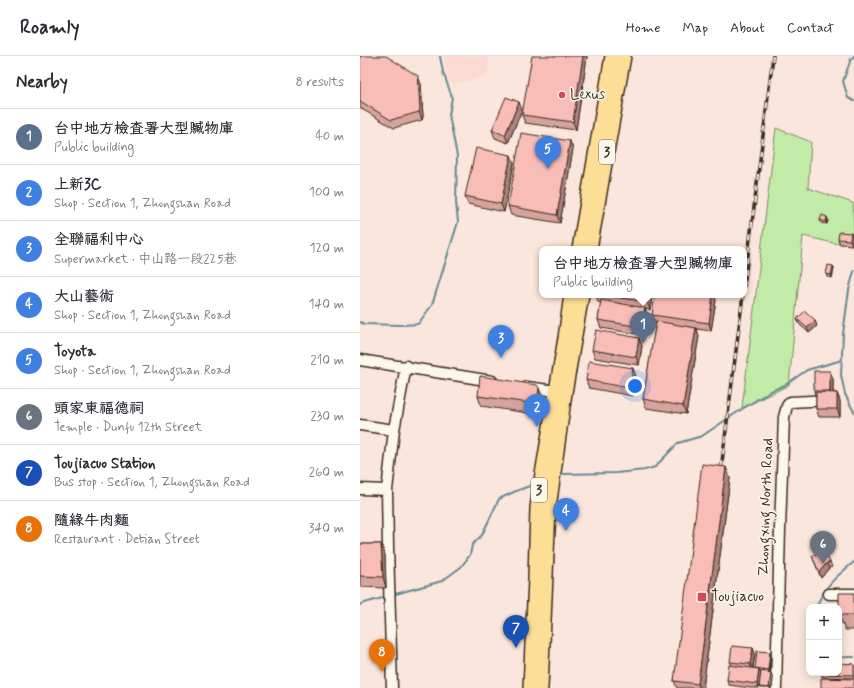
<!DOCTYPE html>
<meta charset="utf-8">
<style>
body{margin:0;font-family:Mynerve,"LXGW WenKai TC",sans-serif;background:#f2f2f3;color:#2b2b33}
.controls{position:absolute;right:12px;bottom:12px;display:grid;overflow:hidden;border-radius:8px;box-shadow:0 2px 10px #0003}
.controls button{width:36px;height:36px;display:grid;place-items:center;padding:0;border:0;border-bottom:1px solid #e1e1e2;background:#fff;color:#2b2b33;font:20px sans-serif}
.you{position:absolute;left:275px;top:330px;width:14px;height:14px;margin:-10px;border:3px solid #fff;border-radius:50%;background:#1a73e8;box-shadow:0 0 0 6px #1a73e833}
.badge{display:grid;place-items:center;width:26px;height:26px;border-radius:50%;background:#b45309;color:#fff;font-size:13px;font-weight:700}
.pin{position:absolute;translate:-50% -33px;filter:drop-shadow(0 1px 2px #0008)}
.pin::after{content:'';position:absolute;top:21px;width:14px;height:12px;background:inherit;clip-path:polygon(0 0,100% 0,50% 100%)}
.popup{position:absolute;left:179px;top:190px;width:208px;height:52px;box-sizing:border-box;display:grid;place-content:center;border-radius:8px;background:#fff;filter:drop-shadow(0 1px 3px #0005);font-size:13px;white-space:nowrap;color:#7c7c81}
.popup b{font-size:15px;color:#2b2b33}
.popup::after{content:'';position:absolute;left:50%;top:100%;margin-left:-8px;border:8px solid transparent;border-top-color:#fff}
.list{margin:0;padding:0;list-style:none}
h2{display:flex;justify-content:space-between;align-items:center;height:52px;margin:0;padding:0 16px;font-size:17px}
h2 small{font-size:13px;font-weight:400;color:#7c7c81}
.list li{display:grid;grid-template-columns:26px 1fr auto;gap:12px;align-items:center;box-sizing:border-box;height:56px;padding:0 16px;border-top:1px solid #e1e1e2}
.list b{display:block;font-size:15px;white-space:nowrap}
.list p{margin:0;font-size:13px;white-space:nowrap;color:#7c7c81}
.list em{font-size:13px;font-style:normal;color:#7c7c81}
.map{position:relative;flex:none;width:494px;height:632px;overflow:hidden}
header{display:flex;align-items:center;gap:24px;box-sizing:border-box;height:56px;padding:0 20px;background:#fff;border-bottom:1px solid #e1e1e2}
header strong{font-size:19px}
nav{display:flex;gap:22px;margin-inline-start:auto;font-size:14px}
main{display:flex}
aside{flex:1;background:#fff}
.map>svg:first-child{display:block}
.built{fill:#fadad1}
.green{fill:#c2eba7;stroke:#7e8a62}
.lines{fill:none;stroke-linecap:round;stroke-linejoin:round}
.stream{stroke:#668995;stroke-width:2}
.minor-casing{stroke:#3b2a1e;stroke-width:13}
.major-casing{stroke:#3b2a1e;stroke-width:16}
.minor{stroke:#fbf7ec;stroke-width:10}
.major{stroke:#fcde96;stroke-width:13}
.rail-casing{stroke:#3b2a1e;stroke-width:3.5}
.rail{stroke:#fbf7ec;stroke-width:2;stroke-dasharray:6;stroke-linecap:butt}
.wall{fill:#d6a39d;stroke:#3b2a1e}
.shaded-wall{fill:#ae8480;stroke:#3b2a1e}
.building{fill:#f9bdb7;stroke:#3b2a1e}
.poi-dot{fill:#d1495b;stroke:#fbf7ec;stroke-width:1.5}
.labels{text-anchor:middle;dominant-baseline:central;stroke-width:3;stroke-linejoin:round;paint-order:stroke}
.shield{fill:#fbf7ec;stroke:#75685c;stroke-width:1}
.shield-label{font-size:14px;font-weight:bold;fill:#3b2a1e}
.poi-label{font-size:15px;fill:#3b2a1e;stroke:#fbf7ec;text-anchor:start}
.street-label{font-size:15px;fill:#3b2a1e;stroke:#fbf7ec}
</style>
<header>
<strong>Roamly</strong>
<nav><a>Home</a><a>Map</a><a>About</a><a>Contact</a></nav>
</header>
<main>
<aside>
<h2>Nearby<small>8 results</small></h2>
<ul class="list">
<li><span class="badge" style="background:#5c6f8a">1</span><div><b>台中地方檢查署大型贓物庫</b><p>Public building</p></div><em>40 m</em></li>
<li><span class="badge" style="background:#3f7fe0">2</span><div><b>上新3C</b><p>Shop · Section 1, Zhongshan Road</p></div><em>100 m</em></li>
<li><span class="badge" style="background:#3f7fe0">3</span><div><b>全聯福利中心</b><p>Supermarket · 中山路一段225巷</p></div><em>120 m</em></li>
<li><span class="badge" style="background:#3f7fe0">4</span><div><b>大山藝術</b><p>Shop · Section 1, Zhongshan Road</p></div><em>140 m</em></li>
<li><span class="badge" style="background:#3f7fe0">5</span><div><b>Toyota</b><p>Shop · Section 1, Zhongshan Road</p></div><em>210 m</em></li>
<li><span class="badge" style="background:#6b7280">6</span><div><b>頭家東福德祠</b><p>Temple · Dunfu 12th Street</p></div><em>230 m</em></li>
<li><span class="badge" style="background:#1a4fb4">7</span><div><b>Toujiacuo Station</b><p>Bus stop · Section 1, Zhongshan Road</p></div><em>260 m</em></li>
<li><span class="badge" style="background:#e8710a">8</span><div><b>隨緣牛肉麵</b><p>Restaurant · Detian Street</p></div><em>340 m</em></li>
</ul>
</aside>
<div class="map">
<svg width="494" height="632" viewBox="0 0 494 632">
<rect width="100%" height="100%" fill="#fae6dc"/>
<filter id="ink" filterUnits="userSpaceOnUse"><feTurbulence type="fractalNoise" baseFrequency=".025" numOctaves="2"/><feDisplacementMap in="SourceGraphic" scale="8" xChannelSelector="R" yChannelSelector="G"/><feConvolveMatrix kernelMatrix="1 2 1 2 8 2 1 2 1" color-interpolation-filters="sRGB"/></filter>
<g filter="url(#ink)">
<path class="built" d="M84,0H129L127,20L93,28L88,25Z"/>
<path class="green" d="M416,72L451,86L448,132L493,147L494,180H479L478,188L443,180L429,329L382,352Z"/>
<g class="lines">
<path class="stream" d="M494,0L491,3L483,25L488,42L494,45
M494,215L489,234L483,278L481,319L485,338L494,356
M0,266L4,268L42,269L58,268L72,249L98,166L96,146L97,100L89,59L92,41L83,16L80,0
M198,420L203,418L256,417L285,414L295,411L318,387L342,380L379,355L411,335L425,329L447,314L482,304
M32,539L82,525L101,511L110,499L112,489L122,479L139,443L156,435L175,428
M0,549L1,548L26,541
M457,551C462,532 479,518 494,506
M479,602L488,601H494"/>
<defs>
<path id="minor" d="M0,304L132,325
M167,331L203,336
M0,369L34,374
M0,433L27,434
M469,538H494
M32,632L28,490L27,434L34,374L46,310
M416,632L420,473L424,361L427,350L430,346L470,344"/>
<path id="major" d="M219,193L252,0
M230,193L264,0
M170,632L175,523L177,452L181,424L205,282L211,239
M181,632L189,452L205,337L222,239"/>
</defs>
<use href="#minor" class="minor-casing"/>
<use href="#major" class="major-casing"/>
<use href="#minor" class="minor"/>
<use href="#major" class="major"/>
<defs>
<path id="rail" d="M384,231L413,0
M360,422L383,239"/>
</defs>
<use href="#rail" class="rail-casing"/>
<use href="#rail" class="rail"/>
</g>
<path class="wall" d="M0,0L61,28L63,61L62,64L34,72L0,52Z
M227,1L216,74L165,67L162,59Z
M162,54L148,87L135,82L132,74Z
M213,93L200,167L151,159L148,150Z
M154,107L144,156L108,148L105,140Z
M467,161L468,164L467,168L461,167L460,164Z
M491,177L493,182L492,189L480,188L478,183Z
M473,210L474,213L472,222L467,221L466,218Z
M236,239H292L290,254L285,253L288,260L284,279L241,272L238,264L241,247L238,246Z
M356,244L351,275L337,273L339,280L326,358L286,352L283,343L296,267H295L292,259Z
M437,263L457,270L449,277L439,268Z
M279,282L282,290L279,309L235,302L232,294Z
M276,320L273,340L229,332L226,324Z
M473,323V336L477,337L480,345V361H459L456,353V342L454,335Z
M118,340L183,342L181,359L121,350Z
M366,411L370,422L343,632H317L314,625Z
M0,488H21L25,499L26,532L0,531Z
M452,500L470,506L472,511L469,512L461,522Z
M494,537V574H485L479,559Z
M393,592L395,598L393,612L395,613V612L410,596L411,599L409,616L413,622L412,632H400L399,631L401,615H399L401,619L399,632H390L369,629L367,624L372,610L370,606Z
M494,608V622L462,621V618Z"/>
<path class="shaded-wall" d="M223,0H227V1L216,74L213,66Z
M58,20L61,28L63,61L62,64L59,56Z
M159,46L162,54L148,87L145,79Z
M210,85L213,93L200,167L197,159Z
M151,99L154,107L144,156L141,148Z
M467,161L468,164L467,168L466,166Z
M491,177L493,182L492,189L490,184Z
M473,210L474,213L472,222L471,219Z
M288,239H292L290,254L287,246Z
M353,239H354L356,244L351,275L349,267Z
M285,252L288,260L284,279L281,271Z
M455,264L457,270L449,277L447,272Z
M336,272L339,280L326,358L323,350Z
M279,282L282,290L279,309L276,301Z
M273,312L276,320L273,340L270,332Z
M470,315L473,323V343L470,335Z
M179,332L183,342L181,359L177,348Z
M477,337L480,345V361L477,353Z
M366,411L370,422L343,632H340L338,628Z
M21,488L25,499L26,532L23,521Z
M467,507L469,512L461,522L459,516Z
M393,592L395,598L392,614L390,608Z
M410,596L411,599L409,616L408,614Z
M399,613L401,619L399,632H398L397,628Z
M411,617L413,622L412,632H409Z"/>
<path class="building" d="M0,0H26L58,20L60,53L59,56L31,64L0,45Z
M172,0H223L213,66L162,59Z
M146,41L159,46L145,79L132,74Z
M161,77L210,85L197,159L148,150Z
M116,92L151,99L141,148L105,140Z
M462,159L467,161L466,166L460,164Z
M479,176L491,177L490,184L478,183Z
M468,209L473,210L471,219L466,218Z
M242,239H288L287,246Z
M295,239H353L349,267L292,259Z
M241,244L285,252L281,271L238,264Z
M445,255L455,264L447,272L437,263Z
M296,265L336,272L323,350L283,343Z
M236,274L279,282L276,301L232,294Z
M229,305L273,312L270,332L226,324Z
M454,315H470V335H454Z
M120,320L177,329L179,332L177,348L118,340Z
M456,336L477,337V353H456Z
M342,408L366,411L338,628L314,625Z
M0,488H21L23,521L0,520Z
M463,494L470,506L467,507L459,516L452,500Z
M479,537H494V559H479Z
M372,590L393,592L390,608L370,606Z
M397,595L410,596L408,614L395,612Z
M479,607L494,608V619L462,618V617H479Z
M369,609L399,613L397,628L367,624Z
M401,615L411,617L409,632L399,631Z
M461,622L494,623V632H461Z"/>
</g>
<g class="poi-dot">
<circle cx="202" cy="39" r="4"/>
<rect x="337" y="536" width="10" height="10" rx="2"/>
</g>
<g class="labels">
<g class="shield">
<rect x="239" y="84" width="16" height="24" rx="3"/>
<rect x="171" y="422" width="16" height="24" rx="3"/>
</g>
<g class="shield-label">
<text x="247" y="96">3</text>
<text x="179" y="434">3</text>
</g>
<g class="poi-label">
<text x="210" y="39">Lexus</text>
<text x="351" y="541">Toujiacuo</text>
</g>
<g class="street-label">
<text transform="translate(406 451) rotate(-88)">Zhongxing North Road</text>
</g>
</g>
</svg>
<div class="controls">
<button>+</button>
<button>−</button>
</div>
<div class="you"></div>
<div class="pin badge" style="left:283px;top:288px;background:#5c6f8a">1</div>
<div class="popup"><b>台中地方檢查署大型贓物庫</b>Public building</div>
<div class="pin badge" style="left:177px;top:371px;background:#3f7fe0">2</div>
<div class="pin badge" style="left:141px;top:302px;background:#3f7fe0">3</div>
<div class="pin badge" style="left:206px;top:475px;background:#3f7fe0">4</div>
<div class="pin badge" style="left:188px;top:113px;background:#3f7fe0">5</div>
<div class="pin badge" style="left:463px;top:508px;background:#6b7280">6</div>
<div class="pin badge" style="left:156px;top:592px;background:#1a4fb4">7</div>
<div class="pin badge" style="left:22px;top:616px;background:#e8710a">8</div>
</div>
</main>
